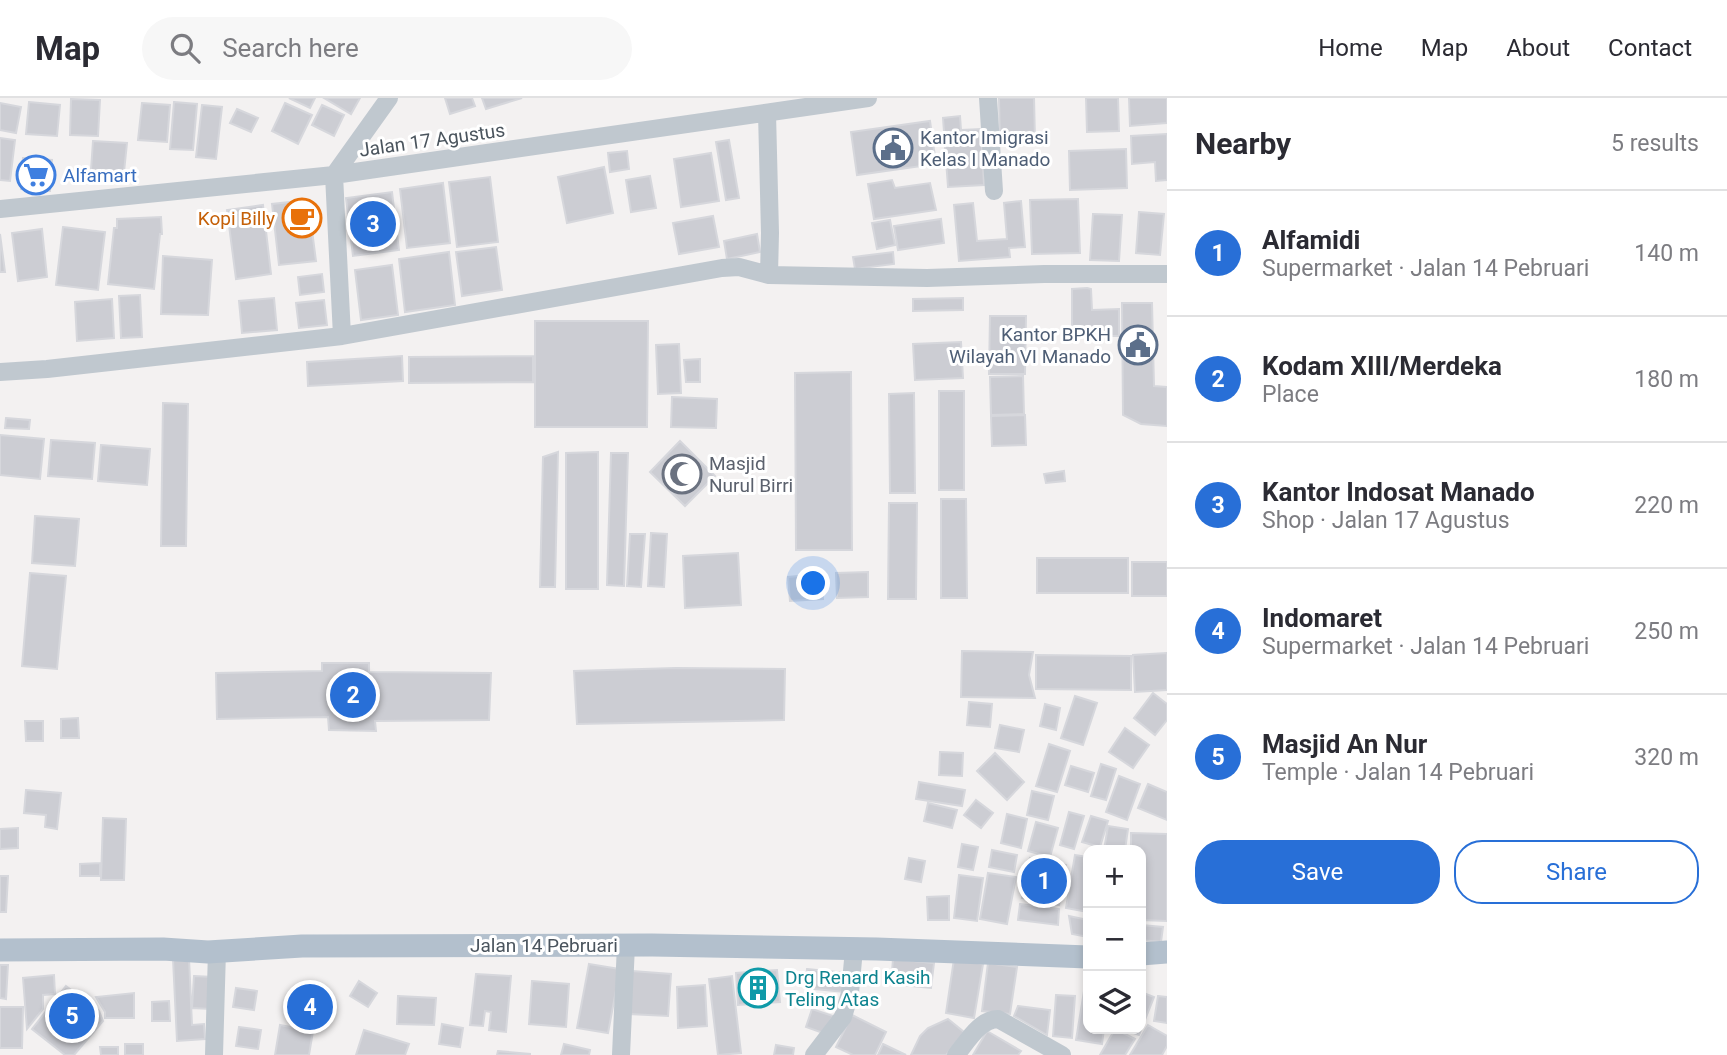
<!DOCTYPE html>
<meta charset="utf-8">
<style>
body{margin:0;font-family:Roboto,sans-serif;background:#f7f7f7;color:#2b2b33}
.controls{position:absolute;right:21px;bottom:21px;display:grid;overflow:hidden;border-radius:14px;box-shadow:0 4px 10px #0003}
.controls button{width:63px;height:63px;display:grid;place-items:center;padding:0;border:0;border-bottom:2px solid #e1e1e2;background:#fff;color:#2b2b33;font:35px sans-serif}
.you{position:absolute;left:814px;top:486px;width:24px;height:24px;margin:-18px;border:5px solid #fff;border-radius:50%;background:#1a73e8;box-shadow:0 0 0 10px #1a73e833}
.badge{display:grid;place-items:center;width:46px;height:46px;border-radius:50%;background:#286fd7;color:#fff;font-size:23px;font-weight:700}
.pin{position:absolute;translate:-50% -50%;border:4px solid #fff;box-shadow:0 2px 7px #0006}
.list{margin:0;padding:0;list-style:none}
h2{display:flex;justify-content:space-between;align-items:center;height:91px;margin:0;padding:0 28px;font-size:30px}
h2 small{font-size:23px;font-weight:400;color:#7c7c81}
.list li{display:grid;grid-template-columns:46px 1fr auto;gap:21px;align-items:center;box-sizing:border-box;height:126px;padding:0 28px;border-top:2px solid #e1e1e2}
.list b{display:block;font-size:26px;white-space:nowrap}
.list p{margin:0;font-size:23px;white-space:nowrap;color:#7c7c81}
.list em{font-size:23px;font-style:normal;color:#7c7c81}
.actions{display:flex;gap:14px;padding:21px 28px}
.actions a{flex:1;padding:16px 0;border:2px solid #286fd7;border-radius:28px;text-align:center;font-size:24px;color:#286fd7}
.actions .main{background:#286fd7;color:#fff}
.icon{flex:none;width:38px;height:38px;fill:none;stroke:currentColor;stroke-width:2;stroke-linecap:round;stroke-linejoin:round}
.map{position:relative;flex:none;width:1167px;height:957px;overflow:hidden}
header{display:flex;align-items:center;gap:42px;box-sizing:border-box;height:98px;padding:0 35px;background:#fff;border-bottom:2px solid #e1e1e2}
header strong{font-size:33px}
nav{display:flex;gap:38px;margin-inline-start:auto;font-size:24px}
.search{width:490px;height:63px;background:#f7f7f7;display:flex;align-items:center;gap:18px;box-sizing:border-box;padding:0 24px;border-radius:38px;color:#7c7c81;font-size:26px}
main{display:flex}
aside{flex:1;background:#fff}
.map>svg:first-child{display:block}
.building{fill:#cccdd3;stroke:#d6d7dc;stroke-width:2}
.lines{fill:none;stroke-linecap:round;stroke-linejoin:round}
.minor{stroke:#c0c8cf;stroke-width:18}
.major{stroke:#b3c0cd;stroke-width:23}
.labels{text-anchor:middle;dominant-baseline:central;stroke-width:6;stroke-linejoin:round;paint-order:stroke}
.service-label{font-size:19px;fill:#4e5e75;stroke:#fff;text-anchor:start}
.street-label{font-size:19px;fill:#4a545d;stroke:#fff}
.shop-label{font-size:19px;fill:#366cbe;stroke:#fff;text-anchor:start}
.food-label{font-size:19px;fill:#c56008;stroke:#fff;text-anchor:end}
.worship-label{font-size:19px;fill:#5b616d;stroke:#fff;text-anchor:start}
.culture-label{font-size:19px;fill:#0d838f;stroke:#fff;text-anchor:start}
</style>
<header>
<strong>Map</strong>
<div class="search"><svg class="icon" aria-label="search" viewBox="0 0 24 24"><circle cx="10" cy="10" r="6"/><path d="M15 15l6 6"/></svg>Search here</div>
<nav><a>Home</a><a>Map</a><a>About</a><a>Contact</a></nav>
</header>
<main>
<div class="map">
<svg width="1167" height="957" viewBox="0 0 1167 957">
<rect width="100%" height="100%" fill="#f3f1f1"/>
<path class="building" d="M289,0H315L310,10Z
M324,0H360L351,16Z
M445,0H472L475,8L450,16Z
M482,0H522L486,11Z
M999,0H1034L1035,42L1000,43Z
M1086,0H1118L1119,33L1087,34Z
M1129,0H1167V25L1130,28Z
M71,1L100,2L98,38L70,37Z
M29,4L60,7L57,38L26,36Z
M174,4L197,6L193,52L170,51Z
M0,5L21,9L16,35L0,32Z
M142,5L170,7L167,44L138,42Z
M285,5L312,17L298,46L272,33Z
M202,7L222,9L216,61L196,59Z
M322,7L344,17L334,38L312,27Z
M237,11L258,20L251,34L230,25Z
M960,18L961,32L981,31L984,87L948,89L943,20Z
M930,23L936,66L857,77L851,34Z
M1167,36V82L1156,83L1155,64L1132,66L1131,38Z
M0,40L15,42L10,83L0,82Z
M729,42L739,100L726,102L716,44Z
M93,43L127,45L124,74L91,72Z
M1126,51L1127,90L1070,92L1069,53Z
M627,53L629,71L610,74L608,55Z
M711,55L719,103L681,109L674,61Z
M23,60L52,62L50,93L21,91Z
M604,69L613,115L567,125L558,79Z
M650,78L656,110L631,114L626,82Z
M490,79L498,144L457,149L449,84Z
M892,82L895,90L930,85L936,112L874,121L868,86Z
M443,85L450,145L407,150L400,91Z
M392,94L399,152L353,158L346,100Z
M1078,101L1080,155L1032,156L1030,102Z
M308,102L316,163L279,167L272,106Z
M1021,103L1025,149L1009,150L1010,159L959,163L954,107L973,105L977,143L1007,141L1004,105Z
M263,107L271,176L236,181L227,112Z
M1139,114L1164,116L1160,157L1136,155Z
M1093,116L1122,117L1119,163L1090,162Z
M713,118L719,149L679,156L673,125Z
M161,119L162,136H160L154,191L108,186L114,130H117V121Z
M941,121L944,145L898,152L894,128Z
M890,122L895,147L877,151L872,125Z
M63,129L105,134L98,192L56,187Z
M42,131L47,179L18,183L12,135Z
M0,136L5,174H0Z
M757,136L760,154L727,161L724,143Z
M496,149L502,192L462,198L456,154Z
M449,154L455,207L405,214L399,161Z
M893,154L894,166L855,171L853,159Z
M163,158L212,162L208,217L161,216Z
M392,167L398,217L361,222L355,172Z
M322,176L324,194L300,197L298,179Z
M1087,190L1091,191L1092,212L1119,211V238H1072V191Z
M140,197L142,239L121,240L119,198Z
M274,200L277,232L242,235L239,203Z
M963,200V212L913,213V201Z
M112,201L114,240L77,243L75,204Z
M324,202L327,227L299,230L296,205Z
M1122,205H1152L1154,288L1167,289V328L1141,326L1123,317Z
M990,218H1026L1025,276H989Z
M535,223H648L647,329H535Z
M961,244L963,280L915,282L913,246Z
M679,246L681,295L658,296L656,247Z
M402,258L403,283L308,288L307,264Z
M533,258V284L409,285V259Z
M700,261V284H686L684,262Z
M851,274L852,452H796L795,275Z
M1023,278L1024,316L991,317L990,279Z
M939,293H964V392H939Z
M914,295L915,395H890L889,296Z
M672,299L717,301L716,330L671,329Z
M163,305L188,306L186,448H161Z
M1025,317L1026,347L992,348L991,318Z
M6,320L30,322L29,331L5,330Z
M0,337L44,341L40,381L0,377Z
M51,342L95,345L92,381L48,378Z
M680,343L715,378L685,408L650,374Z
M101,347L150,351L147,387L98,383Z
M558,354L555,489H540L543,359Z
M598,354V491H566V355Z
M611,355H628L624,488L607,487Z
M1064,373L1065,383L1046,385L1044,376Z
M941,401H966L967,500H941Z
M889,405H917L916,501H888Z
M35,418L79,421L75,468L32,465Z
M651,435L667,436L664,489L648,488Z
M630,436H645L641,489L627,488Z
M738,455L741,507L685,510L683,458Z
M1037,460H1128V495H1037Z
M1132,464H1167V498H1132Z
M868,474V499L837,500L836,475Z
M30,475L66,478L57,571L22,568Z
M821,476L823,501L790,503L788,479Z
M962,553L1033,554L1029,577L1035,600L961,599Z
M1167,555V592L1135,594L1133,557Z
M1036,557L1131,558V592L1036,591Z
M322,565H369V574L491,575L489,622L375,623L376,633L329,632L328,619L217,621L216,575L322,573Z
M676,570L785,571L784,622L577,626L574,573Z
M1153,595L1167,606V622L1155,637L1134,620Z
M1075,598L1097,605L1083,647L1061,640Z
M969,604L992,606L990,629L967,627Z
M1045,606L1060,610L1056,632L1040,628Z
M78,620L79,640H61V621Z
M25,623H43V643H26Z
M1000,627L1024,632L1019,654L995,650Z
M1125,630L1149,647L1133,670L1109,654Z
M1049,646L1070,653L1057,694L1036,688Z
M940,654L963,655L962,678L939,677Z
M995,655L1024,684L1007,702L977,673Z
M1101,666L1116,671L1106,702L1091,698Z
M1071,668L1094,675L1088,694L1065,687Z
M1119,678L1140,686L1127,722L1106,714Z
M919,684L965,692L962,708L916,701Z
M1148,686L1167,694V722L1138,710Z
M26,692L61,695L57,731L45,729L46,717L24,715Z
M1032,693L1054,698L1048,722L1027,717Z
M976,702L993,715L981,730L964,717Z
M928,705L957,712L952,730L924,723Z
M1069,714L1084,718L1074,751L1060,747Z
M1007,716L1027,721L1021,750L1001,745Z
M1091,718L1108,723L1100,749L1082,744Z
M103,720L126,721L124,782H101Z
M1036,724L1058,730L1050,759L1028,753Z
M1108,728L1128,731L1125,752H1104Z
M18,730V750L0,751V731Z
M1131,735L1167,736V823L1141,822V752H1131Z
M962,746L978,749L973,772L958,769Z
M992,752L1017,757L1014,774L989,769Z
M1075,757L1088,759V814L1066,810Z
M909,760L925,763L921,784L905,781Z
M1030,760L1066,767L1059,807L1022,800Z
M100,765V778H80V766Z
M988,775L1016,779L1007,826L980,821Z
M959,777L983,780L977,823L954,820Z
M0,778H8L6,814H0Z
M949,798V822H928L927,799Z
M1020,806L1059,811L1058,827L1018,822Z
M1069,818L1088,822V839L1072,836Z
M1141,827L1163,829L1161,844L1141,842Z
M189,860L192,927L204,926L205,941L177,943L173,861Z
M893,861L934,865L931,890L891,886Z
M954,861L983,866L974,920L946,915Z
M988,865L1017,869L1010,916L982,913Z
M589,866L620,871L608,935L577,930Z
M0,867H8L6,901L0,900Z
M807,871L846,875L844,894L805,890Z
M777,872L780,904L738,907L736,875Z
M632,873L671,876L668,918L629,916Z
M476,876L511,878L506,934L489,932L491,914L485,913L483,928L470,927Z
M54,877L55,896L43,897V911L27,931L23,880Z
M194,878L213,879L211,911L192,910Z
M732,878L741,955L718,957L709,881Z
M359,883L377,895L368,909L350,898Z
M532,883L569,886L566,929L529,926Z
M705,887L707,928L678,930L677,889Z
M1085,887H1088V931H1104L1102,946L1076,942Z
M66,888L99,913L103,923L74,957H65L32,931Z
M236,890L257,893L254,912L233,909Z
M293,894L331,900L326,925L288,918Z
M1141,894L1154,899L1139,937L1125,932L1141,931Z
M134,895V920H105V914L96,899Z
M1056,897L1075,898L1072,940L1053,938Z
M398,898L436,900L434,927L397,926Z
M1158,898L1167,899V925L1154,923Z
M169,903L170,923H152V904Z
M1018,908L1050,912L1047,937L1014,918Z
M0,909H23L22,950H0Z
M812,911L833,918L823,935L806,929Z
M852,917L886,934L875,957H853L836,949Z
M948,921L964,934L946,957H911L920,938L928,930Z
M442,926L463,930L460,949L439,946Z
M280,927L313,933L309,957H275Z
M1148,927L1167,938V948L1162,957H1130Z
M239,929L261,932L258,951L236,948Z
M1115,931L1135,941L1125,957H1100Z
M364,932L409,946L405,957H356Z
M987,933L1021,953L1018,957H973Z
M125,946H143V957H125Z
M564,946L590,952L589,957H561Z
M883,946L906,957H878Z
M776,947L794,950L793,957H774Z
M100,949H118V957H101Z
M498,953L530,956V957H497Z"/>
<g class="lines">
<path class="minor" d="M988,0L994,93
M767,15L770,135L769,177
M0,111L334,77L868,0
M342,238L334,77L389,0
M0,274L47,271L342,238L722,170L739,169L769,177L927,180L1044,176H1167
M214,957L217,853
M621,957L626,847
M814,957L843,919L850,895L854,851
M956,957C967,944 980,921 998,921L1062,957"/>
<path class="major" d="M0,852L163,851L208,854L302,848L652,847L877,851L1088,859
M1141,856L1167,854"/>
</g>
<defs>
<symbol id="civic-ring" viewBox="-11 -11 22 22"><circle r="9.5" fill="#fff" stroke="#5c6f8a" stroke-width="1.5"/><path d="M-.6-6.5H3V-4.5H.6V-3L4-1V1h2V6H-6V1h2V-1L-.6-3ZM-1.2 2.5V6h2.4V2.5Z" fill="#5c6f8a"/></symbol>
<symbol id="supermarket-ring" viewBox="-11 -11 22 22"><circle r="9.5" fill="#fff" stroke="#3f7fe0" stroke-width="1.5"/><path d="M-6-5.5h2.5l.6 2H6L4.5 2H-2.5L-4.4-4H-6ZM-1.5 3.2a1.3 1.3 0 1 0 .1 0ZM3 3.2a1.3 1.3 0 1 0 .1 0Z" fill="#3f7fe0"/></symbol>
<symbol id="cafe-ring" viewBox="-11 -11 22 22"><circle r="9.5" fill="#fff" stroke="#e8710a" stroke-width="1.5"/><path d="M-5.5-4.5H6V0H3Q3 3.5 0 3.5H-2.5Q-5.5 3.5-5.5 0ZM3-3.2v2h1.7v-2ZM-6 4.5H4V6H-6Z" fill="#e8710a"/></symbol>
<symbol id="mosque-ring" viewBox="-11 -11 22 22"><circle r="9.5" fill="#fff" stroke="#6b7280" stroke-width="1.5"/><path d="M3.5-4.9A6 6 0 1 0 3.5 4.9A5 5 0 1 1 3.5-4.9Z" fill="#6b7280"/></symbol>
<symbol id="building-ring" viewBox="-11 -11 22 22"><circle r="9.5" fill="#fff" stroke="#0f9aa8" stroke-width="1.5"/><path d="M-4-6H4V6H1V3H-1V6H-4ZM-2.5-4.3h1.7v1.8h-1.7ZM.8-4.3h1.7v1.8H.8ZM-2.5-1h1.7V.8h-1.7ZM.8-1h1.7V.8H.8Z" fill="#0f9aa8"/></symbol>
</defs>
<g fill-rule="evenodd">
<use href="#civic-ring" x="871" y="28" width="44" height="44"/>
<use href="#supermarket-ring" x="14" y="55" width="44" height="44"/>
<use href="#cafe-ring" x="280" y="98" width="44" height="44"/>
<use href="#civic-ring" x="1116" y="225" width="44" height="44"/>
<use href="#mosque-ring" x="660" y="354" width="44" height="44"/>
<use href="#building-ring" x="736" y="868" width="44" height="44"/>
</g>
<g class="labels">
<g class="service-label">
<text x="920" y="39">Kantor Imigrasi<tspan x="920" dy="22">Kelas I Manado</tspan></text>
<text x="1111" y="236" text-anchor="end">Kantor BPKH<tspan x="1111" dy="22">Wilayah VI Manado</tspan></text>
</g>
<g class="street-label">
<text transform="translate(432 42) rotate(-8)">Jalan 17 Agustus</text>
<text x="544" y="847">Jalan 14 Pebruari</text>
</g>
<g class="shop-label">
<text x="63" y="77">Alfamart</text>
</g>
<g class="food-label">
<text x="275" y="120">Kopi Billy</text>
</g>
<g class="worship-label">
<text x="709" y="365">Masjid<tspan x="709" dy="22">Nurul Birri</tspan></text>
</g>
<g class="culture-label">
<text x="785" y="879">Drg Renard Kasih<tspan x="785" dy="22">Teling Atas</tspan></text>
</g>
</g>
</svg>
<div class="controls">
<button>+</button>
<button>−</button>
<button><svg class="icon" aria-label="layers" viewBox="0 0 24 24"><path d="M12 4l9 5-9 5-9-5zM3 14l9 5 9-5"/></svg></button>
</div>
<div class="you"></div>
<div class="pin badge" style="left:1044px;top:783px">1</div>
<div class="pin badge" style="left:353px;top:597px">2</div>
<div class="pin badge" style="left:373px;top:126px">3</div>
<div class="pin badge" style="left:310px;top:909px">4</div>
<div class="pin badge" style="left:72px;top:918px">5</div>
</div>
<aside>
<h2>Nearby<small>5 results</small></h2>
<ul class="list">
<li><span class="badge">1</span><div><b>Alfamidi</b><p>Supermarket · Jalan 14 Pebruari</p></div><em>140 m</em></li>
<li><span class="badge">2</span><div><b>Kodam XIII/Merdeka</b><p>Place</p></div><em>180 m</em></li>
<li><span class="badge">3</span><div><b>Kantor Indosat Manado</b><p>Shop · Jalan 17 Agustus</p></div><em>220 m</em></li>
<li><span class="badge">4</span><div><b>Indomaret</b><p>Supermarket · Jalan 14 Pebruari</p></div><em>250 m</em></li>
<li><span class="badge">5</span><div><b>Masjid An Nur</b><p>Temple · Jalan 14 Pebruari</p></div><em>320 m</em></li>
</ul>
<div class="actions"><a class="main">Save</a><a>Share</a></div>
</aside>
</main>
